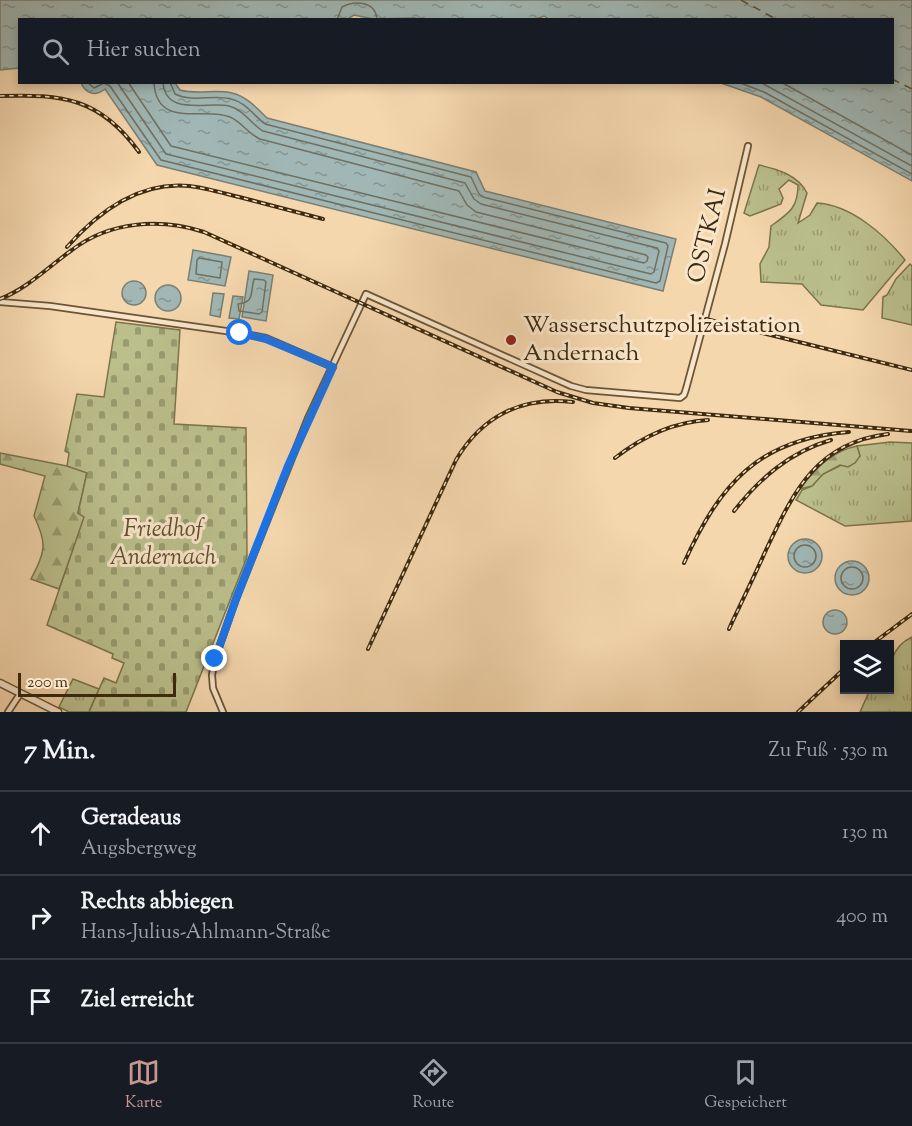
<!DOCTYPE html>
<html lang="de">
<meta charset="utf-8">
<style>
body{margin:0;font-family:"Sorts Mill Goudy",serif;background:#242831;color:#f1f3f6}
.controls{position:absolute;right:18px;bottom:18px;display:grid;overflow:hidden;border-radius:0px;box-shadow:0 3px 9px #0003}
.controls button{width:54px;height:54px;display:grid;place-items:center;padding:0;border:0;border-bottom:2px solid #363941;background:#171b24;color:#f1f3f6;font:30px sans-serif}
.scale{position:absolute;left:18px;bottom:15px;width:158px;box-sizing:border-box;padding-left:6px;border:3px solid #3e2a0d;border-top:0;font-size:16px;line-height:21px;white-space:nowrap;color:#3e2a0d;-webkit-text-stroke:4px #f8e5ca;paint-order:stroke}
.stop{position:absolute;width:18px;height:18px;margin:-14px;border:4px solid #1a73e8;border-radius:50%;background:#fff}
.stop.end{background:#1a73e8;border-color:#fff;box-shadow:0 2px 6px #0008}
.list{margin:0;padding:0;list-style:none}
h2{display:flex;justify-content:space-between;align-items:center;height:78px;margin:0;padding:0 24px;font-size:26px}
h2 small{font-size:20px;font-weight:400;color:#9ea1a6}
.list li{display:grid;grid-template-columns:39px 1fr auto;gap:18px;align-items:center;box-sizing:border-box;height:84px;padding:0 24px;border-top:2px solid #363941}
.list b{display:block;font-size:22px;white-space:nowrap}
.list p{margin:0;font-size:20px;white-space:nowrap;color:#9ea1a6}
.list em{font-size:20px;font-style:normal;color:#9ea1a6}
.icon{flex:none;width:33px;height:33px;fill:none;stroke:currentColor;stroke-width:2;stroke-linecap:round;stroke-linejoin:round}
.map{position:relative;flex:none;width:912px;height:712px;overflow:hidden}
.search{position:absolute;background:#171b24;box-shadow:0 3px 9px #0003;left:18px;right:18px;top:18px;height:66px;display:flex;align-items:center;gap:15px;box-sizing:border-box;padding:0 21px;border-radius:0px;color:#9ea1a6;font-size:22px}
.sheet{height:330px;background:#171b24}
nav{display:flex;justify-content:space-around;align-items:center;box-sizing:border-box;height:84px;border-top:2px solid #363941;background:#171b24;font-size:16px;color:#9ea1a6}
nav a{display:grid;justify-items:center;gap:3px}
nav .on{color:#c59692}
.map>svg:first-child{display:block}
.grass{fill:url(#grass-tufts);stroke:#7c744c;stroke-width:1.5}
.forest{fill:url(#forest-firs);stroke:#7c744c;stroke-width:1.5}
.cemetery{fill:url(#cemetery-stones);stroke:#7c744c;stroke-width:1.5}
.water{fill:url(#water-ripples);stroke:#797f72;stroke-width:1.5}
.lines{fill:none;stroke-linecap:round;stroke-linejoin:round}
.shore{stroke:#6f7061;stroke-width:1.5}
.ferry{stroke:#564d37;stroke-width:1.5;stroke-dasharray:8 6;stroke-linecap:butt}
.minor-casing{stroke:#6c5535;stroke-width:8}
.tertiary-casing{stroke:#6c5535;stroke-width:9}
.minor{stroke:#f8e5ca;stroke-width:4.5}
.tertiary{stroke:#f8e5ca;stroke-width:6}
.rail-casing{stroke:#3e2a0d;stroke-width:4}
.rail{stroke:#f8e5ca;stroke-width:1.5;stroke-dasharray:4.5;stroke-linecap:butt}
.route{stroke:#1a73e8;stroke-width:8}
.poi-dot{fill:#8f2418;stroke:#f8e5ca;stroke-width:2}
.labels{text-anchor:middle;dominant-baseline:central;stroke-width:6;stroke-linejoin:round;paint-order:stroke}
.street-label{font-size:24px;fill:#3e2a0d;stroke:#f8e5ca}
.poi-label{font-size:24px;fill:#3e2a0d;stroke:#f8e5ca;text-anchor:start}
.park-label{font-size:24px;font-style:italic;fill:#5d4f2d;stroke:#f8e5ca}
</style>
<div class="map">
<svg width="912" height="712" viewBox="0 0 912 712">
<defs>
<pattern id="grass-tufts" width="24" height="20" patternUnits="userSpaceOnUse" patternTransform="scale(1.5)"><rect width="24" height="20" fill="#babf8c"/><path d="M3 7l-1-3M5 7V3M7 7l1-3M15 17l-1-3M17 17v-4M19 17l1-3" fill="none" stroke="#999b71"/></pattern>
<pattern id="forest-firs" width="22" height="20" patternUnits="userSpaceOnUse" patternTransform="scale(1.5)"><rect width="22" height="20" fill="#babf8c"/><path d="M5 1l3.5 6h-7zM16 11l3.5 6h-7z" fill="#999b71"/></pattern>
<pattern id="cemetery-stones" width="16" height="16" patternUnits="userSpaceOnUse" patternTransform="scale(1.5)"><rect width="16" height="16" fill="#babf8c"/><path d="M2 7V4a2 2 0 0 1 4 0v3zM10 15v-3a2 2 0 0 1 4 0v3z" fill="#999b71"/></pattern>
<pattern id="water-ripples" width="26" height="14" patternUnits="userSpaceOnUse" patternTransform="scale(1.5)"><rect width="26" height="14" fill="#a0b7b5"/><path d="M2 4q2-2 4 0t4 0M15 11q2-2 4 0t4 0" fill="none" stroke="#849592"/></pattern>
</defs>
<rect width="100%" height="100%" fill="#f5d7ae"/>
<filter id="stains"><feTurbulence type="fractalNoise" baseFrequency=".00333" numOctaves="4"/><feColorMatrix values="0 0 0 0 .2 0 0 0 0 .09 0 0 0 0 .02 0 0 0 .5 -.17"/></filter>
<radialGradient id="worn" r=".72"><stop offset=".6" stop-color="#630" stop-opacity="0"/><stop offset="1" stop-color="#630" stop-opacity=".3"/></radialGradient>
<path class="grass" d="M759,165C777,169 798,175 807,193L798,223L810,215L817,203C851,205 884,234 905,260L863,310L821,305L802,284L761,282L760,264L769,247L771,226C789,213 798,208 798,185L789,180L779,189L783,198L781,204L750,216L744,213Z
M910,264L912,266V325L882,318L883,297L887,295L896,279Z
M890,442L912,443V521L845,526L796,500L802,490L812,486L823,474L860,456L857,446Z
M912,637V712H860L870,690H890C890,667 889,648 912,637Z
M73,679L99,689L89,712H69L59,707Z"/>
<path class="forest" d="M857,446L860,456L855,463L848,467L840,465L823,474L812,486L800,489C814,469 832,451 857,446Z
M0,453L67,466L87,472L78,513L85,517L59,589L31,579C45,551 48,545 34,516L45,476L0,464Z"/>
<path class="cemetery" d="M116,322L180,330L174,424L246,428L247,557L186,712H89L104,678L116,683L124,663L112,658L113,654L47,625L84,517L78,513L87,473L67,466L69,453L65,451L77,394L104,397Z"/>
<path class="water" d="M0,0H912V181L761,97L721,83L892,82V20H550L544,16L535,20H426L414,18L373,19L354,15L346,20H20L19,68L0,70Z
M81,83H175L180,90C197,95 215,89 232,93C246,96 257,108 267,118L476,172L485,191L676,239L663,291L157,165L105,89C95,97 86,94 81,83Z
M193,250L231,257L225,286L188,280Z
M249,271L273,275L266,321L242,317Z
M122 293a12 12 0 1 1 24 0a12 12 0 1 1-24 0Z
M155 298a13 13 0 1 1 26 0a13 13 0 1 1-26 0Z
M213,293L224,294L220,317L210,315Z
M233,296L243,297L239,319L229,318Z
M788 556a17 17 0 1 1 34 0a17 17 0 1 1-34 0Z
M835 578a17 17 0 1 1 34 0a17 17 0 1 1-34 0Z
M823 622a12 12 0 1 1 24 0a12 12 0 1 1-24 0Z"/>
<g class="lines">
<path class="shore" d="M337,20L342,7C355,0 376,1 377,20
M87,82L94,88L104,83L110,86L161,160L656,283L660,281L668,246L666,243L483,197L479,194L471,177L265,124C254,116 246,102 231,99C213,94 193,103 175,94L170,82
M117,82L166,154L651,274L654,272L659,251L657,248L481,204L474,199L465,183L263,131C251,124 244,110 229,106C208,101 165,117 163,82
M128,82L171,146L644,263L647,261L648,257L646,255L476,212L467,205L459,191L260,139C248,134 242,122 230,117C205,106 156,130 154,82
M738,82L764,92L912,174
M760,82L912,166
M781,82L912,155
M199,258L222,262L220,278L196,274L197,260Z
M254,279L264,280L266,282L262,312L259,314L239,311L238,304C255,302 250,293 254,279Z
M794 556a11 11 0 1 1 22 0a11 11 0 1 1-22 0Z
M841 578a11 11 0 1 1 22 0a11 11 0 1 1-22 0Z"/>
<path class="ferry" d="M741,0L778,20
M892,79L912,89"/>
<defs>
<path id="minor" d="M0,302L50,306L240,333L266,338L333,367
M8,712L20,694
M223,712L213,688L212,675L215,659L236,599L308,418L366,294L571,386L586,390L680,398L684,395L686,389L725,244L748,146"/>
<path id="tertiary" d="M0,683L58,712"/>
</defs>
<use href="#minor" class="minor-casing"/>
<use href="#tertiary" class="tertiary-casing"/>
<use href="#minor" class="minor"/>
<use href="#tertiary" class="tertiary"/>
<defs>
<path id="rail" d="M0,96C63,94 100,98 139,152
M67,247C98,212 139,181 189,186C207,188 226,194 243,198C269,205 296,212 323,219
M0,299C28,288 48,267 72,250C110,221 160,218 204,232L557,392L593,403L629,408L911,431
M706,319L912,370
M615,458C642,437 673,422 708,420
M734,511C760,478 790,452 831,440
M684,563C720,484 758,439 849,432
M729,629C741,603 754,577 766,550C794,491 816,443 888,434
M872,644L912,614
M368,649L456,460C482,416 522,396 573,402
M798,712L844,669"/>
</defs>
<use href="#rail" class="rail-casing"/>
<use href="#rail" class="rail"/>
</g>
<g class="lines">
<path class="route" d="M215,659L236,599L288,466L333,367L266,339L240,333"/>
</g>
<circle class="poi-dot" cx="511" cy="340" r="6"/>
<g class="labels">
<g class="street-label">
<text transform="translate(708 236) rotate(-76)">OSTKAI</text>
</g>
<g class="poi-label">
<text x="523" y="326">Wasserschutzpolizeistation<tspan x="523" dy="28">Andernach</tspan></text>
</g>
<g class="park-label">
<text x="163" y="530">Friedhof<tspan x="163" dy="28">Andernach</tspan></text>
</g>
</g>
<rect width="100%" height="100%" filter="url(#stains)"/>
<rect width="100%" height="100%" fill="url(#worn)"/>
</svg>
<div class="controls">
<button><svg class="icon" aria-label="layers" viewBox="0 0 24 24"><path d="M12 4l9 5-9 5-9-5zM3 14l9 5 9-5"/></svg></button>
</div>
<div class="scale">200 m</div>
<div class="stop" style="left:240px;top:333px"></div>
<div class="stop end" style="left:215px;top:659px"></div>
<div class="search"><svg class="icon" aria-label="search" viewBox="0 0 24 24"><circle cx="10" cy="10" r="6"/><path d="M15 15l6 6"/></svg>Hier suchen</div>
</div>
<section class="sheet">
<h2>7 Min.<small>Zu Fuß · 530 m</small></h2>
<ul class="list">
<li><svg class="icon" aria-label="ahead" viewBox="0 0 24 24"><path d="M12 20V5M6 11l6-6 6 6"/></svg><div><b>Geradeaus</b><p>Augsbergweg</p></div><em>130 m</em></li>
<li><svg class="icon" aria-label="right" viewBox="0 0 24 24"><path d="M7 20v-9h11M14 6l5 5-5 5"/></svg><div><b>Rechts abbiegen</b><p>Hans-Julius-Ahlmann-Straße</p></div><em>400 m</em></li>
<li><svg class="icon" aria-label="arrive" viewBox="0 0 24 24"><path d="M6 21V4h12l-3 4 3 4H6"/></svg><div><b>Ziel erreicht</b></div></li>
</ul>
</section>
<nav>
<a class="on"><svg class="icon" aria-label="map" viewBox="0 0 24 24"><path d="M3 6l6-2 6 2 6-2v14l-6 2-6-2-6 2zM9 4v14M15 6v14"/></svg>Karte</a>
<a><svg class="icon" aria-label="directions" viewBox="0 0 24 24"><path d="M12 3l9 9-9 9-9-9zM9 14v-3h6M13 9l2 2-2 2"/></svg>Route</a>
<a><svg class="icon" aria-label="saved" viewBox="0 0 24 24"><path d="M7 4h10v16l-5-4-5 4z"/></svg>Gespeichert</a>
</nav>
